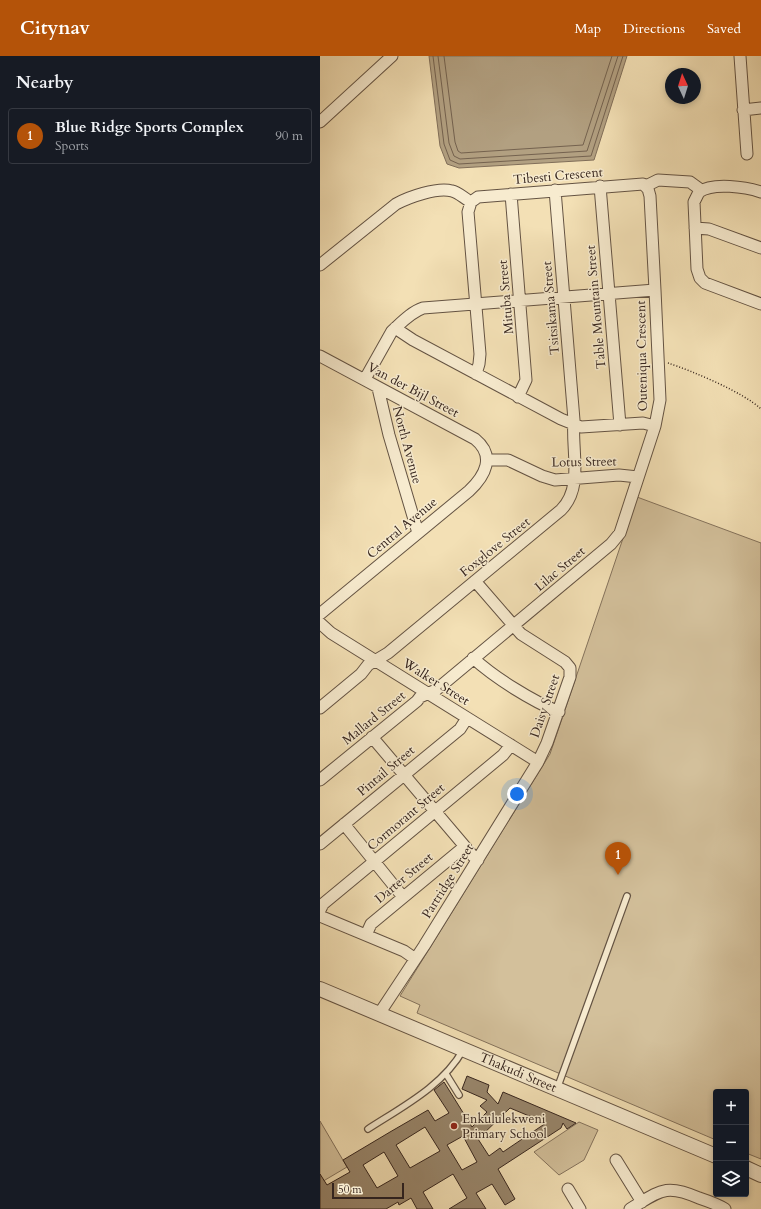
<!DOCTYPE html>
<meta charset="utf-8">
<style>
body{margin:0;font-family:Cardo,serif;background:#20242c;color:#f1f3f6}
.controls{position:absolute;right:12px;bottom:12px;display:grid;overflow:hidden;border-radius:4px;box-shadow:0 2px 6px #0003}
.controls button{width:36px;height:36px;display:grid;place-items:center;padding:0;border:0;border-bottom:1px solid #363941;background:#171b24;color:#f1f3f6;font:20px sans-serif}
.compass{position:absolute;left:345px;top:12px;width:36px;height:36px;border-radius:50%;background:#171b24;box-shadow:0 2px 6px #0003;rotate:356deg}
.scale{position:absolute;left:12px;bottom:10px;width:72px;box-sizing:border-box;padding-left:4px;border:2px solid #35241d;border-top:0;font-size:11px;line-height:14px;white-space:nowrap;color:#35241d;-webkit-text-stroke:3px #f7ebcf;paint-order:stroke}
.you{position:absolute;left:197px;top:738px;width:14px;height:14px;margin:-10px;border:3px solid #fff;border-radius:50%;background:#1a73e8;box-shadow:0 0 0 6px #1a73e833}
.badge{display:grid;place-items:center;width:26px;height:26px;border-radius:50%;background:#b45309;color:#fff;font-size:13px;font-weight:700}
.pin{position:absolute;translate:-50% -33px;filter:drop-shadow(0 1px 2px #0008)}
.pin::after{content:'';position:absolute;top:21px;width:14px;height:12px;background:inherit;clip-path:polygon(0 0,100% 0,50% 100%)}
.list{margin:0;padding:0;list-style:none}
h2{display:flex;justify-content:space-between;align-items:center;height:52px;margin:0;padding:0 16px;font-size:17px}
h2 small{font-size:13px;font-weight:400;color:#9ea1a6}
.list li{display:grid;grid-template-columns:26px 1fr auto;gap:12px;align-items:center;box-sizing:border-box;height:56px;margin:0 8px 8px;padding:0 8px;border:1px solid #363941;border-radius:4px}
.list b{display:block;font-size:15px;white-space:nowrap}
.list p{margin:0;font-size:13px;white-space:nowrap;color:#9ea1a6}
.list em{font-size:13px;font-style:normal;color:#9ea1a6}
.icon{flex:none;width:22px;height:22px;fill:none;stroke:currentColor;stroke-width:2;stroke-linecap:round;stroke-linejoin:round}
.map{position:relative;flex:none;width:441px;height:1153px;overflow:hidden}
header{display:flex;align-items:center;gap:24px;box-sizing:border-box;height:56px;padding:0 20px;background:#b45309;color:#fff}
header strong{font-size:19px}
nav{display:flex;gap:22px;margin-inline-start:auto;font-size:14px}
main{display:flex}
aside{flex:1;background:#171b24}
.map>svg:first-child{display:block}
.green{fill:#d3c09b;stroke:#84725c}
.water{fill:#b2a081;stroke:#806e59}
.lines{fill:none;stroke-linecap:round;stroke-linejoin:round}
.shore{stroke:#74624f;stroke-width:1}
.building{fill:#98866c;stroke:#35241d;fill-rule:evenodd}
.service-casing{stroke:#645343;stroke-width:8}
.minor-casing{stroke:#645343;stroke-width:13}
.tertiary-casing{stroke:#645343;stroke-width:16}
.path{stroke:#35241d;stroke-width:1.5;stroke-dasharray:1 2;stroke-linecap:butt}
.service{stroke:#f7ebcf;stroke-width:5.5}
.minor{stroke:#f7ebcf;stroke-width:11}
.tertiary{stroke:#f7ebcf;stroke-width:14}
.poi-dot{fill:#8f2418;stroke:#f7ebcf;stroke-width:1.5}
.labels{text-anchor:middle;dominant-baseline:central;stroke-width:3;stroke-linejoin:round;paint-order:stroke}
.street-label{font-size:13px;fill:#35241d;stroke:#f7ebcf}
.poi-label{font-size:13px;fill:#35241d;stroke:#f7ebcf;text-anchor:start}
</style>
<header>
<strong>Citynav</strong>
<nav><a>Map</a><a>Directions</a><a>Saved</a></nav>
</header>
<main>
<aside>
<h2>Nearby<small></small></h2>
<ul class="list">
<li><span class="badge">1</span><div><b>Blue Ridge Sports Complex</b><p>Sports</p></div><em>90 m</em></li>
</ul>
</aside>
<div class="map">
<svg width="441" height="1153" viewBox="0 0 441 1153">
<rect width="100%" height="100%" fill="#f3e0b5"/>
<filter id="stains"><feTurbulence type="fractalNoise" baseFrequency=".005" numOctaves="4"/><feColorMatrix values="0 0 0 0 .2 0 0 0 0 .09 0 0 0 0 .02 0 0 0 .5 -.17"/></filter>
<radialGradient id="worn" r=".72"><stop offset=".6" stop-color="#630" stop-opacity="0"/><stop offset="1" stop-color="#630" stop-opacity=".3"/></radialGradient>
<path class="green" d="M317,441L441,487V1103L426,1097V1036H396V1084L97,957L100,949L80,940L230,698Z
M0,1065L27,1111L0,1127Z
M259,1066L278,1074L264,1104L239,1119L214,1096Z"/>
<path class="water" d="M109,0H307L274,104L139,112L127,108L120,90Z"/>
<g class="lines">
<path class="shore" d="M113,0L124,88L130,104L139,108L271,100L303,0
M118,0L129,87L134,100L140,103L267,95L298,0
M124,0L135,86L138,95L141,97L263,89L292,0"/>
</g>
<path class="building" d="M147,1020L169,1029L167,1036L178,1048L183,1036L256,1067L247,1073L243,1067L241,1072L178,1113L195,1143L185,1149L172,1128L156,1137L166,1153H129L147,1142L133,1118L103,1136L113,1153H97L91,1142L79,1149L78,1146L66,1153H0V1118L7,1129L30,1116L23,1104L70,1076L108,1054L115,1065L129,1057L114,1034L124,1026L152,1071L167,1056L160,1050L167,1044L142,1033ZM190,1052L226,1067L183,1096L180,1092L169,1100L158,1083ZM105,1071L120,1095L90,1112L76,1089ZM143,1080L157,1106L142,1114L127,1089ZM64,1096L78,1120L57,1132L43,1109Z"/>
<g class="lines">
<defs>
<path id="service" d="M126,1018L139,1039
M237,1033L307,840
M48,1073C82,1051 123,1030 143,994"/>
<path id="minor" d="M420,0L427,98
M423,54L441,52
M0,66L72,0
M280,130L300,369
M326,130L338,124L370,126L381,134
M441,136C426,131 393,126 379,136L374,146L377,213L380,222L385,227L441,248
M191,138L206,324L198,341
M375,172L389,173L441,192
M0,209L76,148C89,141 117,131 132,135C138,136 145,143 151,146
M0,300L155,383C176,400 165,420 149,435L0,558
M156,318L159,308L160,298L148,156L151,146L158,141L323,128L328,133L330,140L335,234
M45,323L72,275C81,267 91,256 103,252L335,234L340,344L335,370L323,367L261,371L241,363L93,284L75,272
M58,332L69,379L98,477
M167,404H188L222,420L235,424L299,419L318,421
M0,567L11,577L218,706
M153,602C175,622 212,645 239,656
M0,652L41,618L48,609L68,597L241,454C264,431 251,394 254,364L235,134
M52,681L153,800L158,804
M0,724L97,645L100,641L116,634L291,488L300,477L335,370
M24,768L83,841
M0,788L140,673L147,662
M0,854L3,848L183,699L191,689
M0,860L84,895L94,902
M46,879L51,868L144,791
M59,958L104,890L218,706L227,687L250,621V612L245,606L201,578L155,525
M296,1104L322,1146
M248,1133L260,1153
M310,1153C340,1135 345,1127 379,1142C388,1145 397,1148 405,1153"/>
<g id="tertiary">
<path id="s1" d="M0,933L396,1100"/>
<path d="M426,1112L441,1119"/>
</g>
</defs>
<use href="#service" class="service-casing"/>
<use href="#minor" class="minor-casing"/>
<use href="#tertiary" class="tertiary-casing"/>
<path class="path" d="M348,307C372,315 423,336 441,353"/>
<use href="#service" class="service"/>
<use href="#minor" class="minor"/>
<use href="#tertiary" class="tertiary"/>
</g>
<circle class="poi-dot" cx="134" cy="1070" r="4"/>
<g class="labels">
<g class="street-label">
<text transform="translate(238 120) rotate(-5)">Tibesti Crescent</text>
<text transform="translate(186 241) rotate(-95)">Mituba Street</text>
<text transform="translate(276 251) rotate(-95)">Table Mountain Street</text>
<text transform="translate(231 252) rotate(-95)">Tsitsikama Street</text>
<text transform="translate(322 300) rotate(-91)">Outeniqua Crescent</text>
<text transform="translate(93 334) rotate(28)">Van der Bijl Street</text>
<text transform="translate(87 389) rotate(75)">North Avenue</text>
<text transform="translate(264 406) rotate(-1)">Lotus Street</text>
<text transform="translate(82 472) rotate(-40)">Central Avenue</text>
<text transform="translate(175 491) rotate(-39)">Foxglove Street</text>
<text transform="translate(240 513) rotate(-40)">Lilac Street</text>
<text transform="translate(116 626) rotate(32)">Walker Street</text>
<text transform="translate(225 650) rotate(-71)">Daisy Street</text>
<text transform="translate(54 662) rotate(-39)">Mallard Street</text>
<text transform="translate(66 715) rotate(-40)">Pintail Street</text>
<text transform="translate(86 761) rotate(-40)">Cormorant Street</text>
<text transform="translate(84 822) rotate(-40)">Darter Street</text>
<text transform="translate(128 825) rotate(-58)">Partridge Street</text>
<text stroke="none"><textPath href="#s1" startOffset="215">Thakudi Street</textPath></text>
</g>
<g class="poi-label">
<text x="142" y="1063">Enkululekweni<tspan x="142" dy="15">Primary School</tspan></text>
</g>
</g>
<rect width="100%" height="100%" filter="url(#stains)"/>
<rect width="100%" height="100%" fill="url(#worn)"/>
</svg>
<div class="controls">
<button>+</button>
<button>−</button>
<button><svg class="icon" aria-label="layers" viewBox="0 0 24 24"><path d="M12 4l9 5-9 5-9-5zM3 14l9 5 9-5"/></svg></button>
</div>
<svg class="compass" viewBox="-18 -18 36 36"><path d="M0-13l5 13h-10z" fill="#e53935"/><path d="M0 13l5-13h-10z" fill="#9ea1a6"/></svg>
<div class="scale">50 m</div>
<div class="you"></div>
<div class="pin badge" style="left:298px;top:819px">1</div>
</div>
</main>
